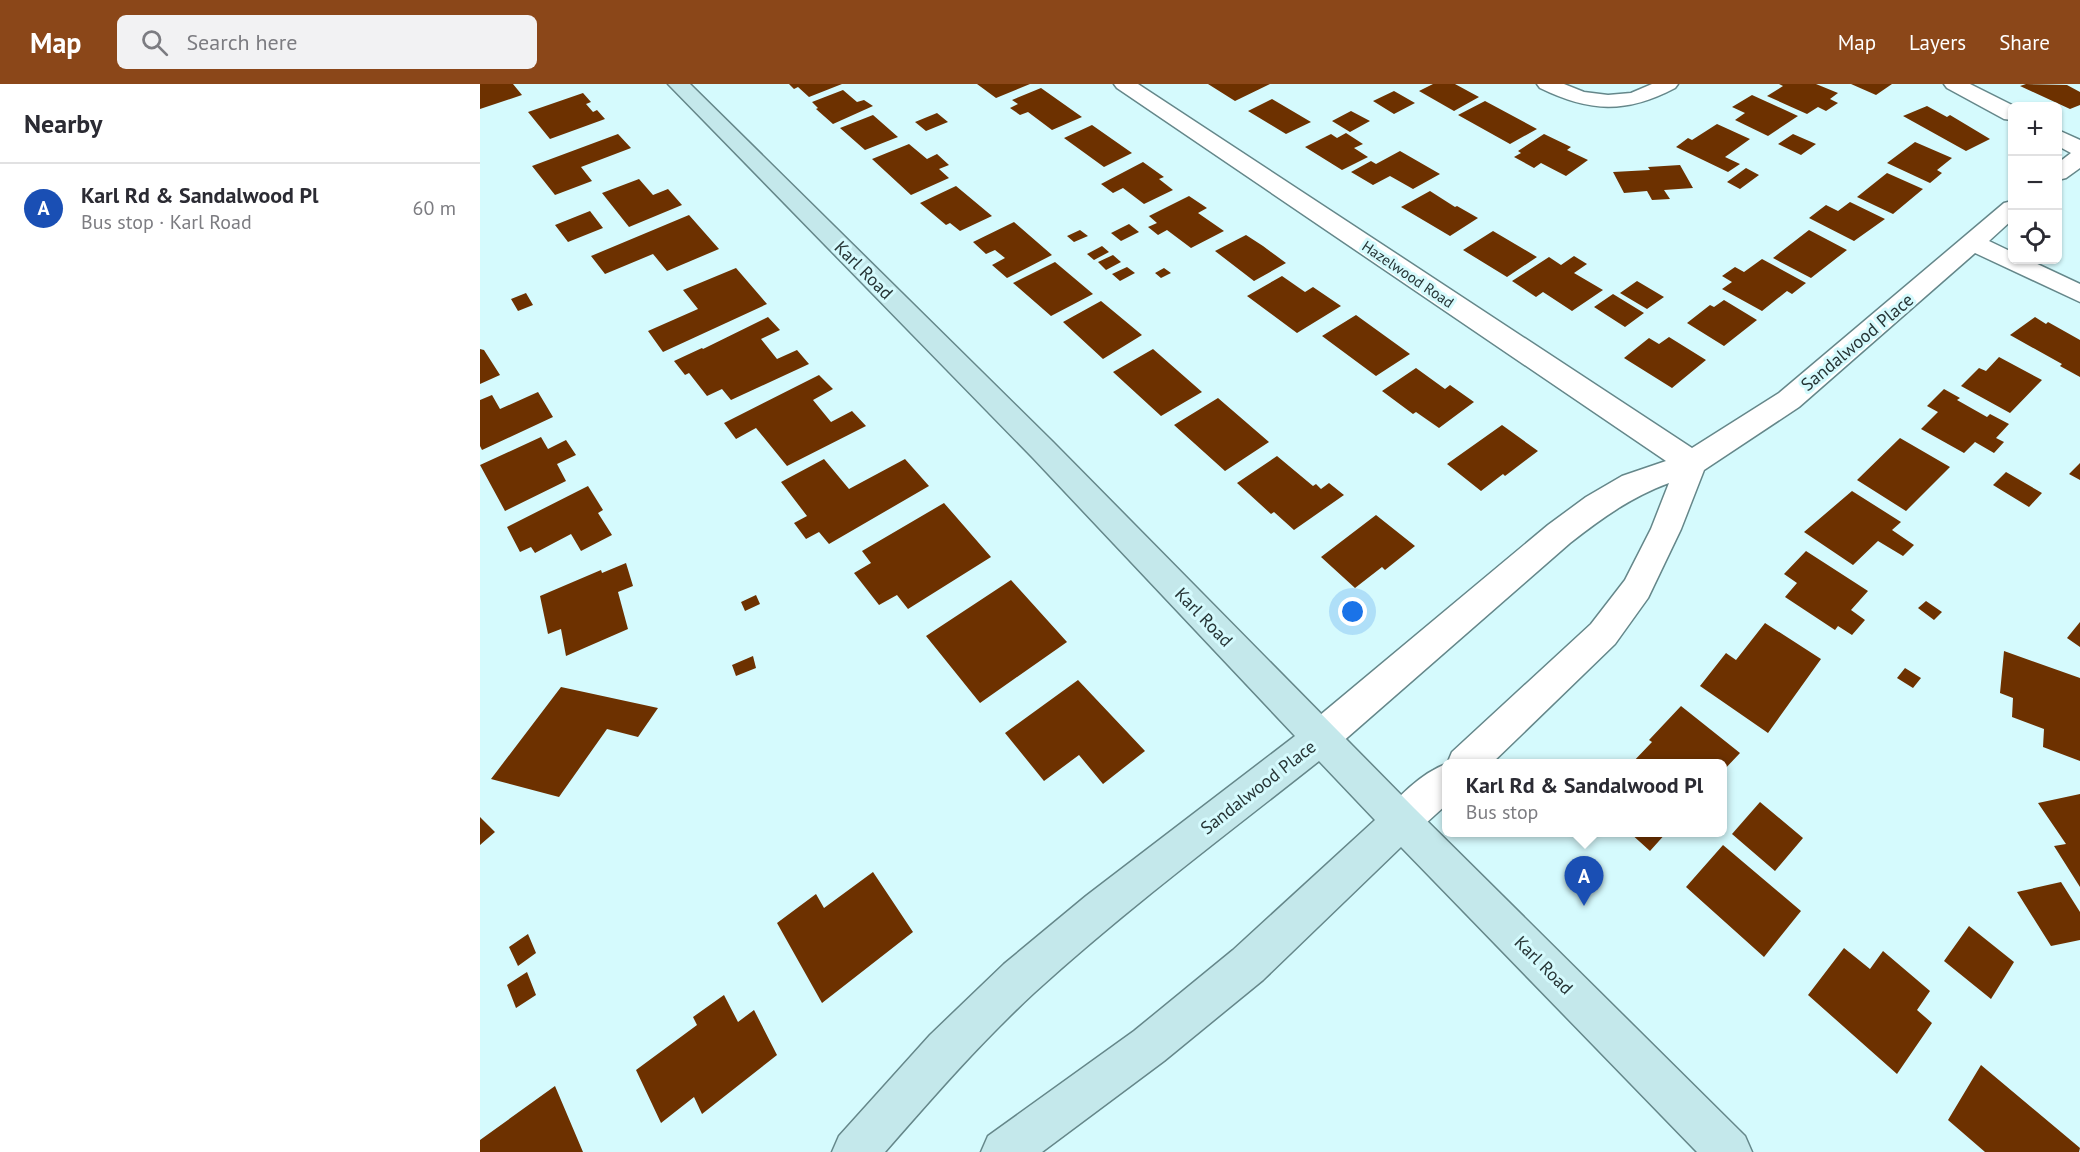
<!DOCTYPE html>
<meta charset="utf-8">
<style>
body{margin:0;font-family:"PT Sans",sans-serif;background:#f2f2f3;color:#2b2b33}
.controls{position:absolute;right:18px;top:18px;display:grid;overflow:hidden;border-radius:9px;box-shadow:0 2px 4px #0004}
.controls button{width:54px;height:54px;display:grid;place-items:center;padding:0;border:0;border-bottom:2px solid #e1e1e2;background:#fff;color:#2b2b33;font:30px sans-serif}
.you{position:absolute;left:873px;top:528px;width:21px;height:21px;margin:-15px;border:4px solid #fff;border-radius:50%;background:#1a73e8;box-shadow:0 0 0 9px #1a73e833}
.badge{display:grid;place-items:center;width:39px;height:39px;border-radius:50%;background:#8b4719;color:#fff;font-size:20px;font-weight:700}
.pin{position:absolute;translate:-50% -50px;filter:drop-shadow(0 2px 3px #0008)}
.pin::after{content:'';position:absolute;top:32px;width:21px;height:18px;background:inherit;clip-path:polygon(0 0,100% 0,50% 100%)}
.popup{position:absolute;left:962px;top:675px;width:285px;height:78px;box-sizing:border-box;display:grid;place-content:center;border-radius:9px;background:#fff;filter:drop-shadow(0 2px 4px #0005);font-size:20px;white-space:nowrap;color:#7c7c81}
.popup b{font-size:22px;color:#2b2b33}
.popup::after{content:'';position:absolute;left:50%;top:100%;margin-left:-12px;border:12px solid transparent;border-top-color:#fff}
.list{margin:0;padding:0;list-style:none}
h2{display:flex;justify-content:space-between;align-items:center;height:78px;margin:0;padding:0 24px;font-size:26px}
h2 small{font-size:20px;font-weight:400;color:#7c7c81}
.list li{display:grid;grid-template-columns:39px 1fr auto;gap:18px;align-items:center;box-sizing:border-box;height:90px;padding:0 24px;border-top:2px solid #e1e1e2}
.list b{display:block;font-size:22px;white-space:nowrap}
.list p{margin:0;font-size:20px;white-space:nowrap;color:#7c7c81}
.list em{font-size:20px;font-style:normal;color:#7c7c81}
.icon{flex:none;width:33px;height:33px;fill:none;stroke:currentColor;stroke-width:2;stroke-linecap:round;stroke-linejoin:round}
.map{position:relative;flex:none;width:1600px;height:1068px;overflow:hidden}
header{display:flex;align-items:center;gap:36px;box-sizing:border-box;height:84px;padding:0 30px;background:#8b4719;color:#fff}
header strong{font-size:28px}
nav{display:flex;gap:33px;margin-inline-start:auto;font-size:21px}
.search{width:420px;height:54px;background:#f2f2f3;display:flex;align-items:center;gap:15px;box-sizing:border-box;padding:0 21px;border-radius:9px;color:#7c7c81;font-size:22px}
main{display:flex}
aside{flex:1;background:#fff}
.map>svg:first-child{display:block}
.building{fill:#6d3100}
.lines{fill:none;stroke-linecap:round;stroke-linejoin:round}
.street-casing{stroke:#65878a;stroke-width:3}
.secondary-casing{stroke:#65878a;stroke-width:3}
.street{fill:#fff;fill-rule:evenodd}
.secondary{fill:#c4e8eb;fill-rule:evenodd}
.labels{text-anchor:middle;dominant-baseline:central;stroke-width:6;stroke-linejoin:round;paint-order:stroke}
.far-street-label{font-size:15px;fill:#263435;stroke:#d5fafd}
.street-label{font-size:18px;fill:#263435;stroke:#d5fafd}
</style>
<header>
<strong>Map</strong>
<div class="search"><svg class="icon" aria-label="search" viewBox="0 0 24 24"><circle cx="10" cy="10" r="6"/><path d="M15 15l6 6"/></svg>Search here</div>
<nav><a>Map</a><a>Layers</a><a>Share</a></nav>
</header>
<main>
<aside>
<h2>Nearby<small></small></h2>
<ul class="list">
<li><span class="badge" style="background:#1a4fb4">A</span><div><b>Karl Rd &amp; Sandalwood Pl</b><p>Bus stop · Karl Road</p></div><em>60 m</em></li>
</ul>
</aside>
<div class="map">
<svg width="1600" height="1068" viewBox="0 0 1600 1068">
<rect width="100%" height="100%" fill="#d5fafd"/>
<path class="building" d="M0,0H33L42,11L0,25Z
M309,0H362L329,13L318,3L314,5Z
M497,0H550L516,14Z
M728,0H790L755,17Z
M953,0H975L999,13L974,27L939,7Z
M1299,0H1336L1358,9L1350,15L1358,19L1346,27L1338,23L1327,30L1287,12L1303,2Z
M1371,0H1412L1396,11Z
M1546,0L1587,1L1600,8V21L1590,25L1540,2Z
M561,4L602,33L572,46L548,28L540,31L530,24L538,20L532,16Z
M363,6L377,18L384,16L393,22L353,40L336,25L338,24L332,18Z
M914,7L935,19L914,30L893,17Z
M103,9L111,18L106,20L113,28L117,26L125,35L70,55L48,28Z
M1272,11L1318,32L1288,52L1255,36L1265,29L1252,23Z
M792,15L831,38L806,50L768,27Z
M1005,17L1057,45L1030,60L978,31Z
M1447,22L1467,33L1470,31L1510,55L1486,67L1423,32Z
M871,27L890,37L870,48L852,37Z
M457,29L468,38L446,47L435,38Z
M393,31L418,53L385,66L360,44Z
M1237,40L1270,55L1245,73L1260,80L1248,88L1196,63L1208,54L1212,56Z
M612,41L652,69L624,83L584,54Z
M866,49L883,60L874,64L888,73L862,86L825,63L851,50L857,54Z
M138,50L151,64L101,83L112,97L75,111L52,82Z
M1064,50L1091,63L1087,66L1108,76L1086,92L1061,79L1054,84L1034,73L1041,69L1038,67Z
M1313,50L1336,60L1321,71L1298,60Z
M1435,58L1472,74L1457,86L1462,89L1450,99L1407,79Z
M429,60L447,75L457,70L469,81L459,85L469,94L431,111L392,75Z
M920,67L960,90L933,105L910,92L893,101L871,88L891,77L896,80Z
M663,78L684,93L679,95L693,106L664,120L643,104L633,109L621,100Z
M1200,81L1213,104L1184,106L1190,115L1172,116L1167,107L1144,109L1133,88L1170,86L1168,83Z
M1266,84L1279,91L1260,105L1247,98Z
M1407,89L1443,105L1413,130L1377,113Z
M159,95L173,111L188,105L202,121L149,143L122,109Z
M476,102L512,132L480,147L470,139L466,141L440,119Z
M950,107L975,123L977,122L998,134L970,152L921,123Z
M709,112L727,124L718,129L744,147L711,164L687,146L678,151L668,143L677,139L669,132Z
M1370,118L1405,135L1374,157L1329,134L1346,121L1358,127Z
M110,127L123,144L88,158L75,141Z
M209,131L239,165L187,187L173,170L125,190L111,172Z
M534,138L572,171L527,194L512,181L525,174L515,166L506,170L493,158Z
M649,140L659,148L641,157L631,149Z
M600,146L608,152L594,158L587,152Z
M1329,146L1367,166L1331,194L1293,174Z
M1013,147L1057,173L1027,193L983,166Z
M766,151L783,162L806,179L774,197L735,167Z
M622,162L629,168L614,176L607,170Z
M633,171L641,178L626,186L618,178Z
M1094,172L1107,180L1094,189L1123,206L1092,227L1063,208L1056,213L1032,197L1069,173L1081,181Z
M1282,175L1326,199L1312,210L1307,207L1282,227L1242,205L1252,198L1242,192L1255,183L1264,188Z
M575,178L613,210L571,232L533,199Z
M647,183L655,189L640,197L632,190Z
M256,184L287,220L183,268L168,247L218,225L203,206Z
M684,184L691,189L681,194L675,189Z
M802,192L825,208L833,203L861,222L817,249L767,212Z
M1157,197L1184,213L1167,225L1140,209Z
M46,209L53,221L38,227L31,215Z
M1133,210L1164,229L1145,243L1114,223Z
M1244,216L1277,236L1244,262L1207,239L1230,221L1234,223Z
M621,217L662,251L623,275L583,238Z
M876,231L930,270L896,292L842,252Z
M288,233L300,246L281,255L297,275L317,266L329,280L251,316L242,305L227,312L209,289L205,291L194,277L222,264L223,265Z
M1555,233L1566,240L1568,238L1600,256V293L1580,282L1582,280L1530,251Z
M1189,253L1226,276L1192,304L1144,274L1169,254L1179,260Z
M0,265L4,266L20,291L0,300Z
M673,265L722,308L681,332L633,288Z
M1519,273L1562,296L1530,329L1481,302L1499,284L1506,287Z
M936,284L965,305L970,301L994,318L959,344L936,328L933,330L902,307Z
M339,291L353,305L333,316L351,338L372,327L386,342L307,382L276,344L256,355L244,339Z
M1464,305L1480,314L1477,316L1507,333L1510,330L1529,340L1516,354L1524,358L1514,369L1495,358L1484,369L1441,345L1458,328L1447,322Z
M58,308L73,333L2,366L0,362V316L12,311L20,325Z
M738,314L789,358L745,387L694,341Z
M1022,341L1058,367L1025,392L1023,390L1001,407L967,380Z
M61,353L68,365L86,356L96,371L77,380L86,397L25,427L0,381Z
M1420,354L1470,383L1426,427L1377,396Z
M797,372L833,402L836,400L841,405L849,399L864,411L814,446L794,428L791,430L757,399Z
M344,375L369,405L425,375L449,402L349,460L339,448L326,455L314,439L327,432L301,398Z
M1600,379V396L1589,390Z
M1526,388L1562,409L1549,423L1513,401Z
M108,402L123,426L118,429L132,451L101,467L91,450L55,469L51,463L40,468L27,443Z
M1372,407L1421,438L1412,446L1434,461L1423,472L1398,457L1373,481L1324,448Z
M464,419L511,473L428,525L417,511L399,521L374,489L391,479L382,467Z
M896,431L935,462L905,486L902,483L875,504L841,473Z
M1326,467L1388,507L1371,526L1385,536L1372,551L1358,542L1355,546L1305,513L1317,499L1304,490Z
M146,479L153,502L138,508L148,545L86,572L81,545L68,550L60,512L121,486L122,489Z
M531,496L587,558L500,619L446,552Z
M276,511L280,520L265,527L261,518Z
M1446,517L1462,528L1454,536L1438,524Z
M1600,538V563L1587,554Z
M1285,539L1341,575L1288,649L1220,602L1246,569L1256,576Z
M1524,567L1600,594V677L1563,663L1564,645L1532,633L1533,614L1520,609Z
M273,572L276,584L256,592L252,581Z
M1425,584L1441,594L1433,604L1417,594Z
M598,596L665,667L623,700L599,671L564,697L525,649Z
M81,603L178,624L158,653L127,645L79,713L11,695Z
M1201,622L1260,669L1242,688V680H1151L1172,658L1169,656Z
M1600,710V803L1574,762L1586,760L1558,719Z
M1280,718L1323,754L1295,787L1252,750Z
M0,733L15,748L0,761Z
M1149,748H1187L1170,767Z
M1243,761L1321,827L1284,873L1206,803Z
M393,788L433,848L342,919L297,839L336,810L344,824Z
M1581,798L1600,828V856L1571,862L1537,808Z
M1489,842L1534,878L1511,915L1464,877Z
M48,850L56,869L38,882L29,863Z
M1364,864L1390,885L1403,867L1450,907L1437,926L1452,939L1417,990L1328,911Z
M47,888L56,911L36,924L27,901Z
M244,911L258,938L274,926L297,971L222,1030L214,1013L181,1039L156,986L217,941L213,933Z
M1501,981L1600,1064L1599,1068H1505L1468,1036Z
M75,1002L103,1068H0V1056Z"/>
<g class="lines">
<defs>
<path id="street" d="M634,0H658L1212,364L1299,309L1524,119L1532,117V136L1509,157L1532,168V176H1549L1600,200V218L1495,169L1319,323L1224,386L1201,445L1168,514L1135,560L1011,680H967L972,668L1111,540L1145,496L1171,445L1189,399C1151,413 1122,434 1090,459L853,666L840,670L827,666L822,654L827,642L1068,441L1106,413L1142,392L1186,377L637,4Z
M1057,0H1084L1104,8L1128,11L1151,9L1172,0H1198L1195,4C1146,30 1109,28 1060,4Z
M1464,0H1490L1534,22L1532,36L1524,35L1467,4Z
M1578,46L1600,56V84L1586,94L1578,96V79L1591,69L1578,62Z
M966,680V721L934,750L921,755L908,750L902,737C911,716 944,688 966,680Z"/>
<path id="secondary" d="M188,0H210L573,358L934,724L1265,1052L1272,1068H1217L921,763L783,896L684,977L562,1068H501L508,1052L654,947L753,866L895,736L839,677C743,753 644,827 554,909C500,959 453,1013 405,1068H352L359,1052L450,951L524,880L606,812L815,652L553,374Z"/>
</defs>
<use href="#street" class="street-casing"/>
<use href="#secondary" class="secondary-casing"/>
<use href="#street" class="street"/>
<use href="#secondary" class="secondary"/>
</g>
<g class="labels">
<g class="far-street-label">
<text transform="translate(928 190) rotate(34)">Hazelwood Road</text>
</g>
<g class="street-label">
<text transform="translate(384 186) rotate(45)">Karl Road</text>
<text transform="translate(1377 258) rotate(-40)">Sandalwood Place</text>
<text transform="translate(724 533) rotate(46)">Karl Road</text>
<text transform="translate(778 703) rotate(-38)">Sandalwood Place</text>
<text transform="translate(1064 881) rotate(45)">Karl Road</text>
</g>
</g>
</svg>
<div class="controls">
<button>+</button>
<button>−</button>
<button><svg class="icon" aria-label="locate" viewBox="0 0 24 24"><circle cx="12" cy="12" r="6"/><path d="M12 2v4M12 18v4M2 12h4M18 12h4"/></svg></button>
</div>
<div class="you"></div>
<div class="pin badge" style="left:1104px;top:822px;background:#1a4fb4">A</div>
<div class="popup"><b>Karl Rd &amp; Sandalwood Pl</b>Bus stop</div>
</div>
</main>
